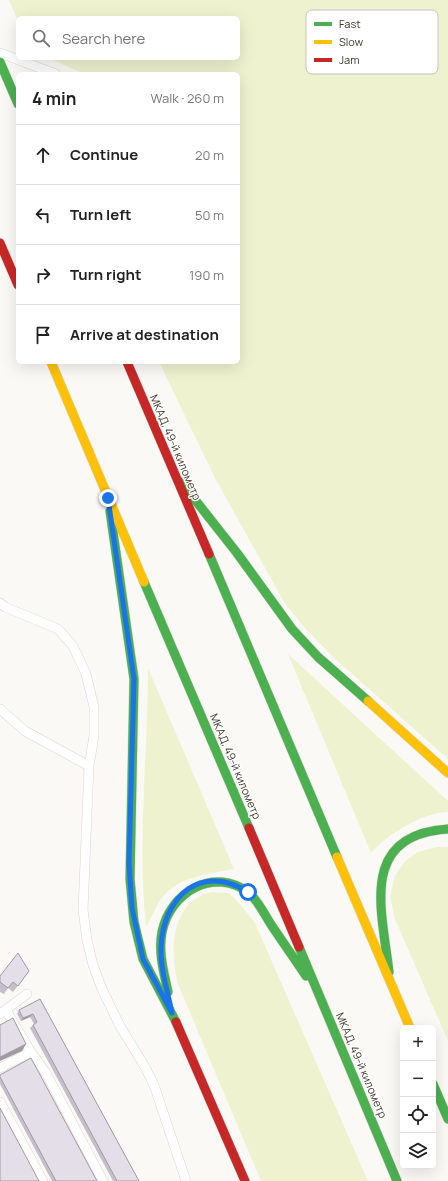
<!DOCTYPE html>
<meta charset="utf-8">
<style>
body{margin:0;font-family:Manrope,sans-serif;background:#f6f6f6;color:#222}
.controls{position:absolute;right:12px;bottom:12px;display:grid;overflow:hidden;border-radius:6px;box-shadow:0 4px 16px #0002}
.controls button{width:36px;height:36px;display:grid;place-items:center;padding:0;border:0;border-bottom:1px solid #e0e0e0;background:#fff;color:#222;font:20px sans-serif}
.stop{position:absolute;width:12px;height:12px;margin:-9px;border:3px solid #1a73e8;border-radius:50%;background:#fff}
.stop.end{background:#1a73e8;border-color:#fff;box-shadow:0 1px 4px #0008}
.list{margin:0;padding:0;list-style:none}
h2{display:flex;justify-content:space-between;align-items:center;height:52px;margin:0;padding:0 16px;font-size:17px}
h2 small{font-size:13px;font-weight:400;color:#767676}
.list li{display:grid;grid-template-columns:26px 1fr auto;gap:12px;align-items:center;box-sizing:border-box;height:60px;padding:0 16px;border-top:1px solid #e0e0e0}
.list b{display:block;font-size:15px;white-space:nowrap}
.list em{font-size:13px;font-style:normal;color:#767676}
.icon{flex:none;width:22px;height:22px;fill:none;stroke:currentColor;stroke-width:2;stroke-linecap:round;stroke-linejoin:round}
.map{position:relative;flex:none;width:448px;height:1181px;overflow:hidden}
.search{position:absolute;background:#fff;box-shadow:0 4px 16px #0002;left:16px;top:16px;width:224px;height:44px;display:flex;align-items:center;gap:10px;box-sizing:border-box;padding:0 14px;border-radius:6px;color:#767676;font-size:15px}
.panel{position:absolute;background:#fff;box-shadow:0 4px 16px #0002;left:16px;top:72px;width:224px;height:292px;border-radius:6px}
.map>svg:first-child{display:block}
.green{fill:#eef2cf}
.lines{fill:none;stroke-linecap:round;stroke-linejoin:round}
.lane-casing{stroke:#dbd6ce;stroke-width:10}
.fast-casing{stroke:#dbd6ce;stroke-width:10}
.slow-casing{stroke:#dbd6ce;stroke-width:10}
.jam-casing{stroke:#dbd6ce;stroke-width:10}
.lane{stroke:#fefefe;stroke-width:9}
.fast{stroke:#4caf50;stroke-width:9}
.slow{stroke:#ffc107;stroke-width:9}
.jam{stroke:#c62828;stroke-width:9}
.wall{fill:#c4bfc8}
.shaded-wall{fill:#a09ba3}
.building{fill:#e4dee9;stroke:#a09ba3}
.route{stroke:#1a73e8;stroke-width:5}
.labels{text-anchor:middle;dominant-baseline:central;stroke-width:3;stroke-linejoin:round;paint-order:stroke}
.street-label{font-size:11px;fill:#40382a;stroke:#fff}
.key{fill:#fff;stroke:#c6c3bf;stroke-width:1}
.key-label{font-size:11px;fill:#40382a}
</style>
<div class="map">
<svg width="448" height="1181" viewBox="0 0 448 1181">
<rect width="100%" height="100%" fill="#fbf9f6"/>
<path class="green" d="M9,0H448V759L332,656L303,626L284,602L215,478L159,362H238V74H84L49,58H238V18H18V21Z
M288,654L448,801V812C424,812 387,834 371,853Z
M148,668L234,869C207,874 176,876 159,902C154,910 151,919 146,927C137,841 148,754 148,668Z
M437,847H448V1041L395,919L390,896L395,876L405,861L418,852Z
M212,892L229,893L240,904L255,923L368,1181H261L178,984C169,951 171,900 212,892Z"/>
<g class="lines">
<defs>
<path id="lane" d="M0,53L56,74
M0,603L5,607L58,629L73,646L86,674L94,707V736L89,766L83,910L87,940L93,965L102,989L120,1026L145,1067L154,1085L186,1181
M0,709L25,731L89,766
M6,1010L31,1052
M0,1014L27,994
M0,1068L31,1052L46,1073L103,1181
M0,1102L43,1181"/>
<path id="fast" d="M0,62L18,104
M181,482L237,553L292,629L318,657L368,701
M110,511L134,679L130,879L134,922L143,959L176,1022
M209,554L337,857
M144,582L249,828
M299,947L397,1181
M389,972C382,910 358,835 448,829
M168,992C164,973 158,952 162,932C170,892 214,866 249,893C258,901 264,913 270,923C282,941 294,958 306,976
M433,1084L448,1119"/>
<path id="slow" d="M51,362L144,582
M368,701L448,773
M337,857L410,1028"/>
<path id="jam" d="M0,243L18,285
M127,362L209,554
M249,828L299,947
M176,1022L245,1181"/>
</defs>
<use href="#lane" class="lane-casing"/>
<use href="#fast" class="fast-casing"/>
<use href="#slow" class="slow-casing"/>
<use href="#jam" class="jam-casing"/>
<use href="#lane" class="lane"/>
<use href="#fast" class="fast"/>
<use href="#slow" class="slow"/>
<use href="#jam" class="jam"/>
</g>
<path class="wall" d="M29,971L13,992L8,988L4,994L0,992V976Z
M40,999L139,1181H113L30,1028L34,1024L30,1017L21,1021L17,1014L19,1010Z
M0,1075L97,1181H52L0,1084Z"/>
<path class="shaded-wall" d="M33,1014L30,1017L21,1021L23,1018Z
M26,1044L22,1051L0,1061V1057Z"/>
<path class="building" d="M18,953L29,971L18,986L13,982L8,988L0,982V976Z
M40,999L139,1181H117L33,1025L37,1022L33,1014L23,1018L19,1010Z
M13,1018L26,1044L0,1057V1025Z
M31,1058L97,1181H56L0,1077V1075Z
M0,1108L39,1181H0Z"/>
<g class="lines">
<path class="route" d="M108,498L134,679L129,863L132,908L143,959L172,1013C168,992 160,969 161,947C163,897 201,862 248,892"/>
</g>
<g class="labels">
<g class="street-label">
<text transform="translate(176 447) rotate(67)">МКАД, 49-й километр</text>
<text transform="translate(236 766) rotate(67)">МКАД, 49-й километр</text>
<text transform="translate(362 1065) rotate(67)">МКАД, 49-й километр</text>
</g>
</g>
<rect x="306" y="10" width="132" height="64" rx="6" class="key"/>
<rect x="314" y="22" width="18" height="4" fill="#4caf50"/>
<rect x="314" y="40" width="18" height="4" fill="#ffc107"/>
<rect x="314" y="58" width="18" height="4" fill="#c62828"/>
<g class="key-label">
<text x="339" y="28">Fast</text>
<text x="339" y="46">Slow</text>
<text x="339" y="64">Jam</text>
</g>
</svg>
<div class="controls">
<button>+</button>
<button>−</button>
<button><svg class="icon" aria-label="locate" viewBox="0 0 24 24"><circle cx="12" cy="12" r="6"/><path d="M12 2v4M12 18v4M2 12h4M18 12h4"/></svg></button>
<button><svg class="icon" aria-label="layers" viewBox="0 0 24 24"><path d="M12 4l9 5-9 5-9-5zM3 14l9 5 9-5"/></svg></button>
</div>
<div class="stop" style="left:248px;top:892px"></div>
<div class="stop end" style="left:108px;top:498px"></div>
<div class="search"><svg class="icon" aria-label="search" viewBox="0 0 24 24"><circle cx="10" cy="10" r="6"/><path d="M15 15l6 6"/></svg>Search here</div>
<section class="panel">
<h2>4 min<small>Walk · 260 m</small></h2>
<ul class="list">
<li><svg class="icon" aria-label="ahead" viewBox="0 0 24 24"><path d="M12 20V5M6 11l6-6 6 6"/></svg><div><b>Continue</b></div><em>20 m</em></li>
<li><svg class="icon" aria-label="left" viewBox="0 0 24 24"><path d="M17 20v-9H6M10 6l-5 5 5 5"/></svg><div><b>Turn left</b></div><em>50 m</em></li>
<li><svg class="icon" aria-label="right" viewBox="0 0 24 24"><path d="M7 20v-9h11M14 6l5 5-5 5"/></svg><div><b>Turn right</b></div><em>190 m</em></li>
<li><svg class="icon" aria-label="arrive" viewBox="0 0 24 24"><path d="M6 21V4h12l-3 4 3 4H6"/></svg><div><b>Arrive at destination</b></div></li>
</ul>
</section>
</div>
